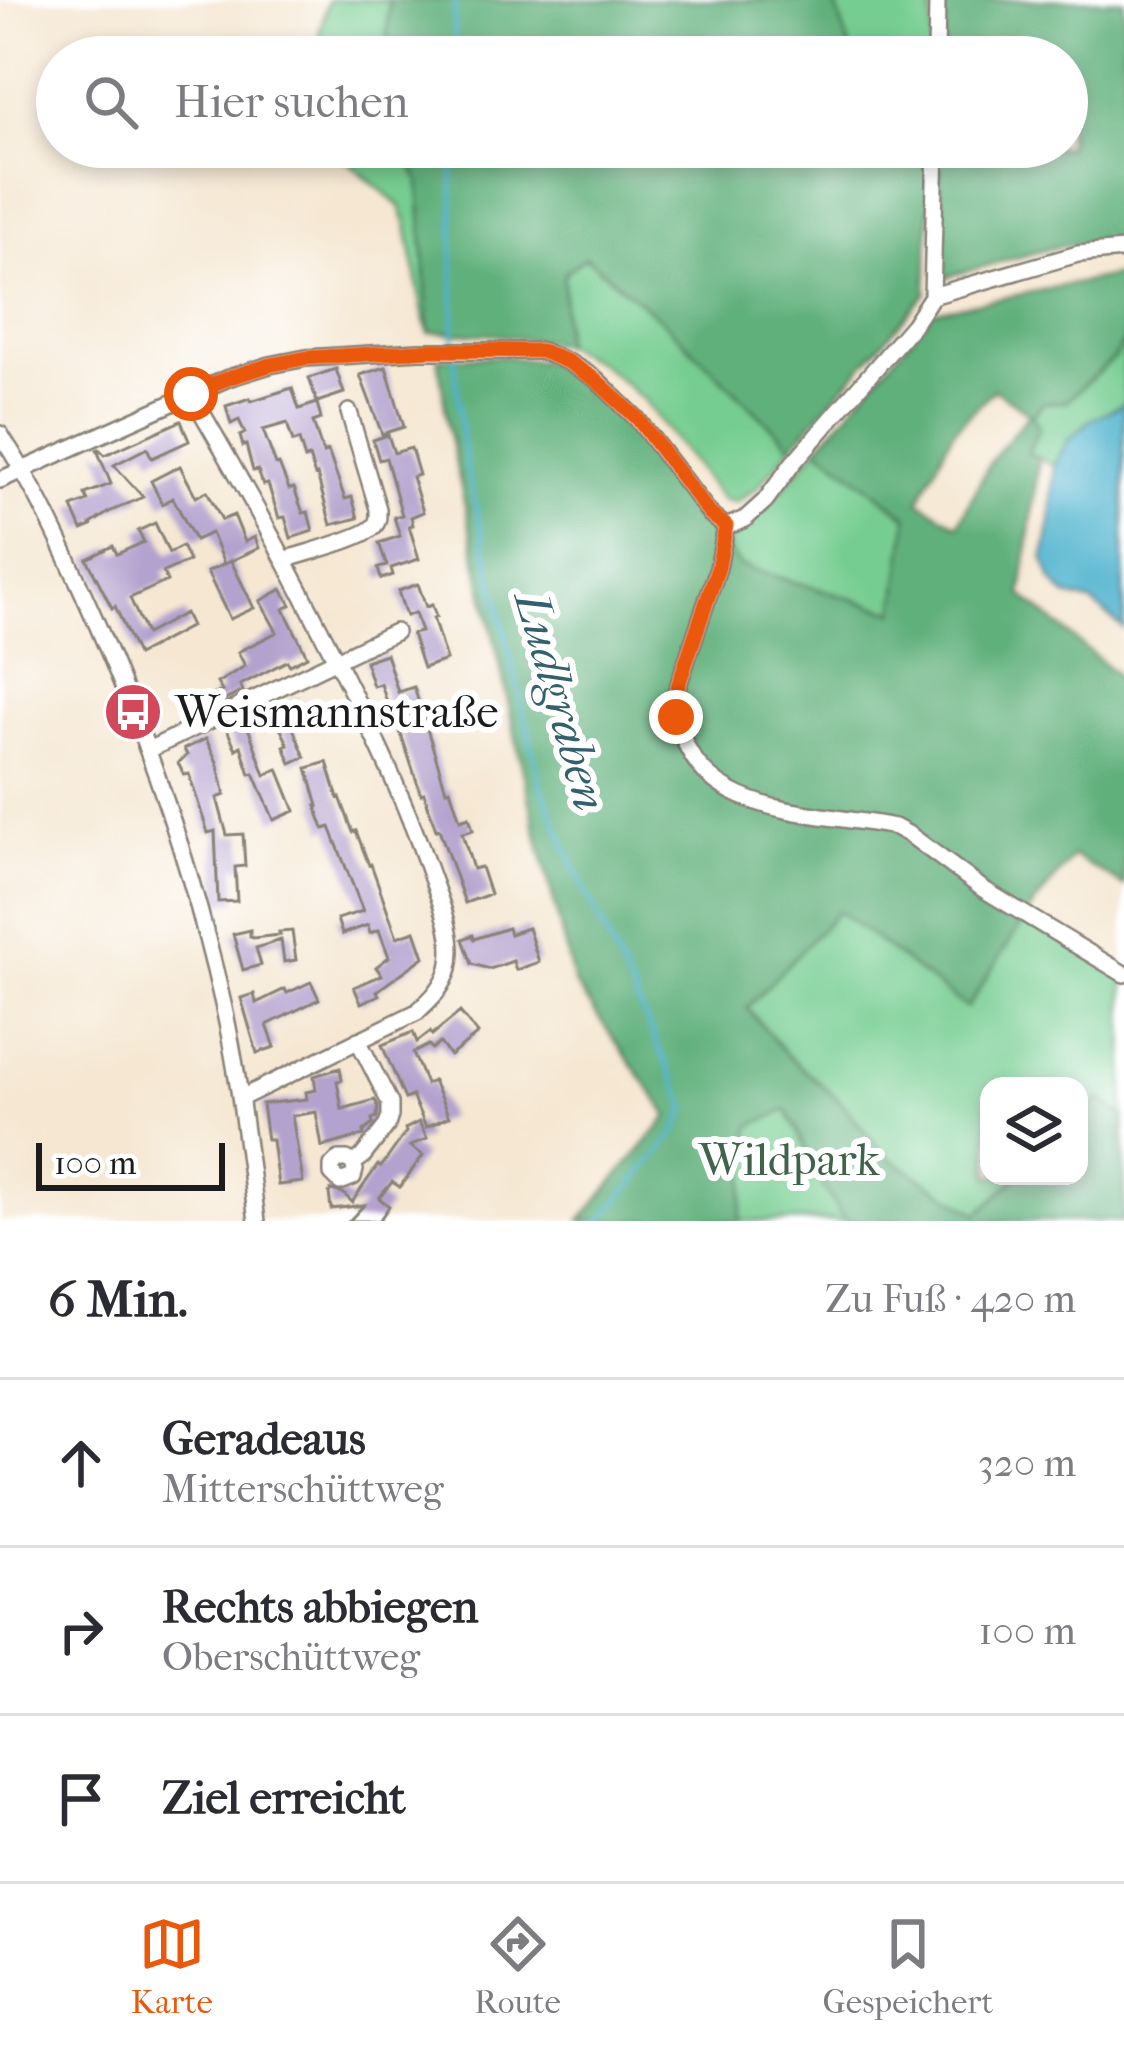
<!DOCTYPE html>
<html lang="de">
<meta charset="utf-8">
<style>
body{margin:0;font-family:"IM FELL French Canon",serif;background:#f7f7f7;color:#2b2b33}
.controls{position:absolute;right:36px;bottom:36px;display:grid;overflow:hidden;border-radius:24px;box-shadow:0 6px 18px #0003}
.controls button{width:108px;height:108px;display:grid;place-items:center;padding:0;border:0;border-bottom:3px solid #e1e1e2;background:#fff;color:#2b2b33;font:60px sans-serif}
.scale{position:absolute;left:36px;bottom:30px;width:189px;box-sizing:border-box;padding-left:12px;border:6px solid #1c1c1c;border-top:0;font-size:33px;line-height:42px;white-space:nowrap;color:#1c1c1c;-webkit-text-stroke:9px #fff;paint-order:stroke}
.stop{position:absolute;width:36px;height:36px;margin:-27px;border:9px solid #ea580c;border-radius:50%;background:#fff}
.stop.end{background:#ea580c;border-color:#fff;box-shadow:0 3px 12px #0008}
.list{margin:0;padding:0;list-style:none}
h2{display:flex;justify-content:space-between;align-items:center;height:156px;margin:0;padding:0 48px;font-size:51px}
h2 small{font-size:39px;font-weight:400;color:#7c7c81}
.list li{display:grid;grid-template-columns:78px 1fr auto;gap:36px;align-items:center;box-sizing:border-box;height:168px;padding:0 48px;border-top:3px solid #e1e1e2}
.list b{display:block;font-size:45px;white-space:nowrap}
.list p{margin:0;font-size:39px;white-space:nowrap;color:#7c7c81}
.list em{font-size:39px;font-style:normal;color:#7c7c81}
.icon{flex:none;width:66px;height:66px;fill:none;stroke:currentColor;stroke-width:2;stroke-linecap:round;stroke-linejoin:round}
.map{position:relative;flex:none;width:1124px;height:1221px;overflow:hidden}
.search{position:absolute;background:#fff;box-shadow:0 6px 18px #0003;left:36px;right:36px;top:36px;height:132px;display:flex;align-items:center;gap:30px;box-sizing:border-box;padding:0 42px;border-radius:66px;color:#7c7c81;font-size:45px}
.sheet{height:660px;background:#fff}
nav{display:flex;justify-content:space-around;align-items:center;box-sizing:border-box;height:168px;border-top:3px solid #e1e1e2;background:#fff;font-size:33px;color:#7c7c81}
nav a{display:grid;justify-items:center;gap:6px}
nav .on{color:#ea580c}
.map>svg:first-child{display:block}
.green{fill:#76cd91;stroke:#497456;stroke-width:3}
.forest{fill:#60b07b;stroke:#3e664c;stroke-width:3;fill-rule:evenodd}
.water{fill:#4eb2cd;stroke:#356774;stroke-width:3}
.lines{fill:none;stroke-linecap:round;stroke-linejoin:round}
.stream{stroke:#4eb2cd;stroke-width:4.5}
.building{fill:#b3a1ce}
.minor-casing{stroke:#888277;stroke-width:20}
.minor{stroke:#fff;stroke-width:15}
.route{stroke:#ea580c;stroke-width:15}
.labels{text-anchor:middle;dominant-baseline:central;stroke-width:12;stroke-linejoin:round;paint-order:stroke}
.poi-label{font-size:45px;fill:#1c1c1c;stroke:#fff;text-anchor:start}
.park-label{font-size:45px;fill:#40634b;stroke:#fff}
.water-label{font-size:48px;font-style:italic;fill:#32606c;stroke:#fff}
</style>
<div class="map">
<svg width="1124" height="1221" viewBox="0 0 1124 1221">
<rect width="100%" height="100%" fill="#fff"/>
<filter id="ink" filterUnits="userSpaceOnUse"><feTurbulence type="fractalNoise" baseFrequency=".00833" numOctaves="2"/><feDisplacementMap in="SourceGraphic" scale="24" xChannelSelector="R" yChannelSelector="G"/><feConvolveMatrix kernelMatrix="1 2 1 2 8 2 1 2 1" color-interpolation-filters="sRGB"/></filter>
<filter id="wash" filterUnits="userSpaceOnUse"><feTurbulence type="fractalNoise" baseFrequency=".004" numOctaves="4" result="noise"/><feDisplacementMap in="SourceGraphic" scale="48" xChannelSelector="R" yChannelSelector="G"/><feGaussianBlur stdDeviation="2.7" result="paint"/><feColorMatrix in="noise" values="0 0 0 0 0 0 0 0 0 0 0 0 0 0 0 0 0 1.4 0 .05"/><feComposite in="paint" operator="in"/></filter>
<g filter="url(#wash)">
<rect width="100%" height="100%" fill="#f5e7d2"/>
<path class="green" d="M328,0H389L386,57H319L320,30Z
M834,0H932V57H853Z
M335,147H404L419,181L429,332L424,321L407,225L400,206L339,154Z
M585,257L662,320L792,446L758,487L737,502L722,500L644,400L601,364L563,345L564,273Z
M1124,340V404C1088,420 1073,431 1054,466L1028,453L1039,427L1031,416L1043,403L1067,401L1115,357Z
M818,447L908,517L896,612L740,566L729,553L731,533L769,505Z
M838,910L1025,917L1124,979V1117L1100,1099L1079,1119V1086H989V1176H1018L978,1214L886,1156L838,1099L787,1055L746,1008Z
M769,1095L942,1221H729L732,1144Z"/>
<path class="forest" d="M389,0H834L853,57H386Z
M942,0H1124V238L1052,248L939,279L940,147H1067V57H941Z
M404,147H883L905,155L932,154L926,293L792,446L662,320L586,257L564,273L563,345L497,335L429,332L419,181Z
M1124,274V340L1115,357L1066,401L1043,403L1032,416L1039,427L1028,453L1039,458L1022,595L1124,681V886L1073,856L1030,910L967,1008L838,911L747,1008L787,1055L838,1099L886,1156L978,1214L1018,1176H1079V1119L1100,1099L1124,1117V1221H845L825,1190L787,1110L751,1126L740,1221H580L669,1116L574,983L539,843L448,428L438,358L506,356L545,362L586,383L634,428L740,566L895,612L908,517L818,447L934,311ZM994,389L1029,413L990,462L958,525L919,501L953,431Z"/>
<path class="water" d="M1124,404V629L1093,603L1066,596L1052,581L1044,558L1051,521L1054,466L1069,439L1092,419Z"/>
<g class="lines">
<path class="stream" d="M454,57L455,0
M453,147L454,344
M454,355L464,456L541,786L576,871L687,1107L675,1134L601,1221"/>
</g>
<g id="blocks">
<path class="building" d="M386,367L404,427L382,434L360,375Z
M336,369L344,393L317,402L309,378Z
M292,388L299,409L317,403L321,419L313,422L323,453L328,451L345,499L352,497L358,518L331,525L317,475L315,476L309,457L305,459L299,440L293,442L287,423L263,430L276,465L279,464L289,489L294,488L303,513L308,512L313,531L291,538L285,517L279,518L268,484L263,485L258,470L253,471L246,445L243,446L240,436L245,433L239,420L231,424L226,406L250,398L251,401Z
M181,421L189,441L152,458L147,448L114,465L143,497L109,512L91,524L92,526L82,530L72,507L88,501L85,494L111,484L97,450L99,449L105,455Z
M388,435L394,453L411,448L419,475L412,477L423,512L411,517L413,525L409,526L419,559L391,568L393,575L381,579L378,568L387,566L379,543L400,536L394,517L402,515L386,458L379,460L373,440Z
M180,466L196,497L207,491L222,520L234,515L245,542L255,537L259,548L224,564L211,533L195,540L173,498L162,504L151,481Z
M155,523L169,553L182,546L189,561L163,572L167,581L130,598L146,634L185,613L191,626L137,655L115,606L112,608L87,559L113,546L117,554L144,542L138,531Z
M231,561L254,608L230,619L207,572Z
M418,584L426,607L432,605L436,617L433,618L446,660L423,668L412,634L421,632L415,613L406,616L398,591Z
M282,589L291,605L284,609L307,656L290,665L287,661L240,685L243,691L215,705L211,696L222,691L217,683L245,666L238,652L277,632L260,601Z
M386,654L398,692L414,687L446,790L450,789L460,820L469,817L473,830L462,833L473,869L481,867L490,894L465,903L439,829L436,830L424,793L421,794L397,722L394,724L381,684L373,686L365,661Z
M297,698L302,710L294,714L299,726L293,728L305,757L291,763L284,746L288,744L273,712Z
M245,719L265,775L278,769L295,811L274,820L254,773L250,774L241,746L236,749L226,728Z
M206,739L217,762L225,795L217,798L227,835L243,834L245,866L235,867L237,901L218,902L215,831L208,833L189,774L184,775L178,763L187,755L184,749Z
M327,762L338,798L340,797L353,832L356,831L369,865L371,864L397,937L415,931L424,957L377,991L379,995L361,1003L354,987L382,975L376,967L389,957L379,930L370,933L368,925L342,934L337,919L363,911L330,827L324,829L316,806H318L307,768Z
M508,928L510,934L528,928L539,962L516,970L513,961L490,969L472,964L463,939L473,935L474,939Z
M250,930V937L253,938L280,935L279,932L292,931L296,960L284,962L281,940L256,948L261,965L243,970L233,934Z
M311,982L319,999L267,1025L275,1047L257,1053L241,998L254,994L256,1003L285,989L287,993Z
M460,1012L478,1034L450,1056L440,1043L432,1049L429,1045L413,1053L426,1084L433,1081L449,1117L426,1127L412,1096L405,1099L382,1045L413,1032L417,1042L430,1032L432,1035Z
M340,1068L342,1080L337,1081L342,1109L375,1100L378,1106L377,1117L372,1119L373,1124L364,1131V1135L322,1147L316,1112L292,1116L303,1182L278,1185L272,1140H267L262,1104L307,1099L306,1092L316,1090L314,1076Z
M419,1122L427,1138L410,1146L423,1155L400,1187L392,1182L379,1198L389,1206L379,1221H349L364,1205L331,1209L329,1193L331,1190L343,1193L352,1202L378,1165L381,1167L406,1132L405,1129Z"/>
</g>
</g>
<g filter="url(#ink)">
<use href="#blocks" fill-opacity="0" stroke="#888277" stroke-width="3"/>
<g class="lines">
<defs>
<path id="minor" d="M936,57L937,0
M932,296L936,147
M191,394C236,471 279,548 319,627C360,706 400,786 429,870C439,899 457,936 449,968C444,987 431,999 417,1012L241,1098
M0,434C39,492 67,557 96,622C150,745 193,872 223,1004C239,1075 247,1148 257,1221
M0,480L228,378L270,365L306,358L419,351H542L568,362L596,379L637,419L710,514L726,527
M726,527L718,568L675,695C681,820 805,809 895,827L910,835L983,889L1124,974
M726,527L745,519L765,501L793,463L913,325L932,296L1078,254L1124,250
M284,560C304,553 358,540 372,528C379,522 378,518 378,509L349,412
M148,750L395,632
M353,1163L347,1159H339L332,1166V1174L340,1182L353,1177L355,1170L353,1163L362,1157L387,1125L390,1116V1103L358,1040"/>
</defs>
<use href="#minor" class="minor-casing"/>
<use href="#minor" class="minor"/>
</g>
</g>
<g class="lines" filter="url(#ink)">
<path class="route" d="M191,394L228,378L270,365L306,358L431,350L542,351L568,362L596,380L637,418L710,514L726,526L718,568L675,695L676,717"/>
</g>
<defs>
<symbol id="bus-disc" viewBox="-11 -11 22 22"><circle r="9.5" fill="#d1495b" stroke="#fff"/><path d="M-5-6H5V4H4V6H2V4H-2V6H-4V4H-5ZM-3.5-4V0h7V-4ZM-3.5 1.2v1.5H-2V1.2ZM2 1.2v1.5H3.5V1.2Z" fill="#fff"/></symbol>
</defs>
<g fill-rule="evenodd">
<use href="#bus-disc" x="100" y="679" width="66" height="66"/>
</g>
<g class="labels">
<g class="poi-label">
<text x="175" y="712">Weismannstraße</text>
</g>
<g class="park-label">
<text x="789" y="1160">Wildpark</text>
</g>
<g class="water-label">
<text transform="translate(561 701) rotate(74)">Ludlgraben</text>
</g>
</g>
</svg>
<div class="controls">
<button><svg class="icon" aria-label="layers" viewBox="0 0 24 24"><path d="M12 4l9 5-9 5-9-5zM3 14l9 5 9-5"/></svg></button>
</div>
<div class="scale">100 m</div>
<div class="stop" style="left:191px;top:394px"></div>
<div class="stop end" style="left:676px;top:717px"></div>
<div class="search"><svg class="icon" aria-label="search" viewBox="0 0 24 24"><circle cx="10" cy="10" r="6"/><path d="M15 15l6 6"/></svg>Hier suchen</div>
</div>
<section class="sheet">
<h2>6 Min.<small>Zu Fuß · 420 m</small></h2>
<ul class="list">
<li><svg class="icon" aria-label="ahead" viewBox="0 0 24 24"><path d="M12 20V5M6 11l6-6 6 6"/></svg><div><b>Geradeaus</b><p>Mitterschüttweg</p></div><em>320 m</em></li>
<li><svg class="icon" aria-label="right" viewBox="0 0 24 24"><path d="M7 20v-9h11M14 6l5 5-5 5"/></svg><div><b>Rechts abbiegen</b><p>Oberschüttweg</p></div><em>100 m</em></li>
<li><svg class="icon" aria-label="arrive" viewBox="0 0 24 24"><path d="M6 21V4h12l-3 4 3 4H6"/></svg><div><b>Ziel erreicht</b></div></li>
</ul>
</section>
<nav>
<a class="on"><svg class="icon" aria-label="map" viewBox="0 0 24 24"><path d="M3 6l6-2 6 2 6-2v14l-6 2-6-2-6 2zM9 4v14M15 6v14"/></svg>Karte</a>
<a><svg class="icon" aria-label="directions" viewBox="0 0 24 24"><path d="M12 3l9 9-9 9-9-9zM9 14v-3h6M13 9l2 2-2 2"/></svg>Route</a>
<a><svg class="icon" aria-label="saved" viewBox="0 0 24 24"><path d="M7 4h10v16l-5-4-5 4z"/></svg>Gespeichert</a>
</nav>
